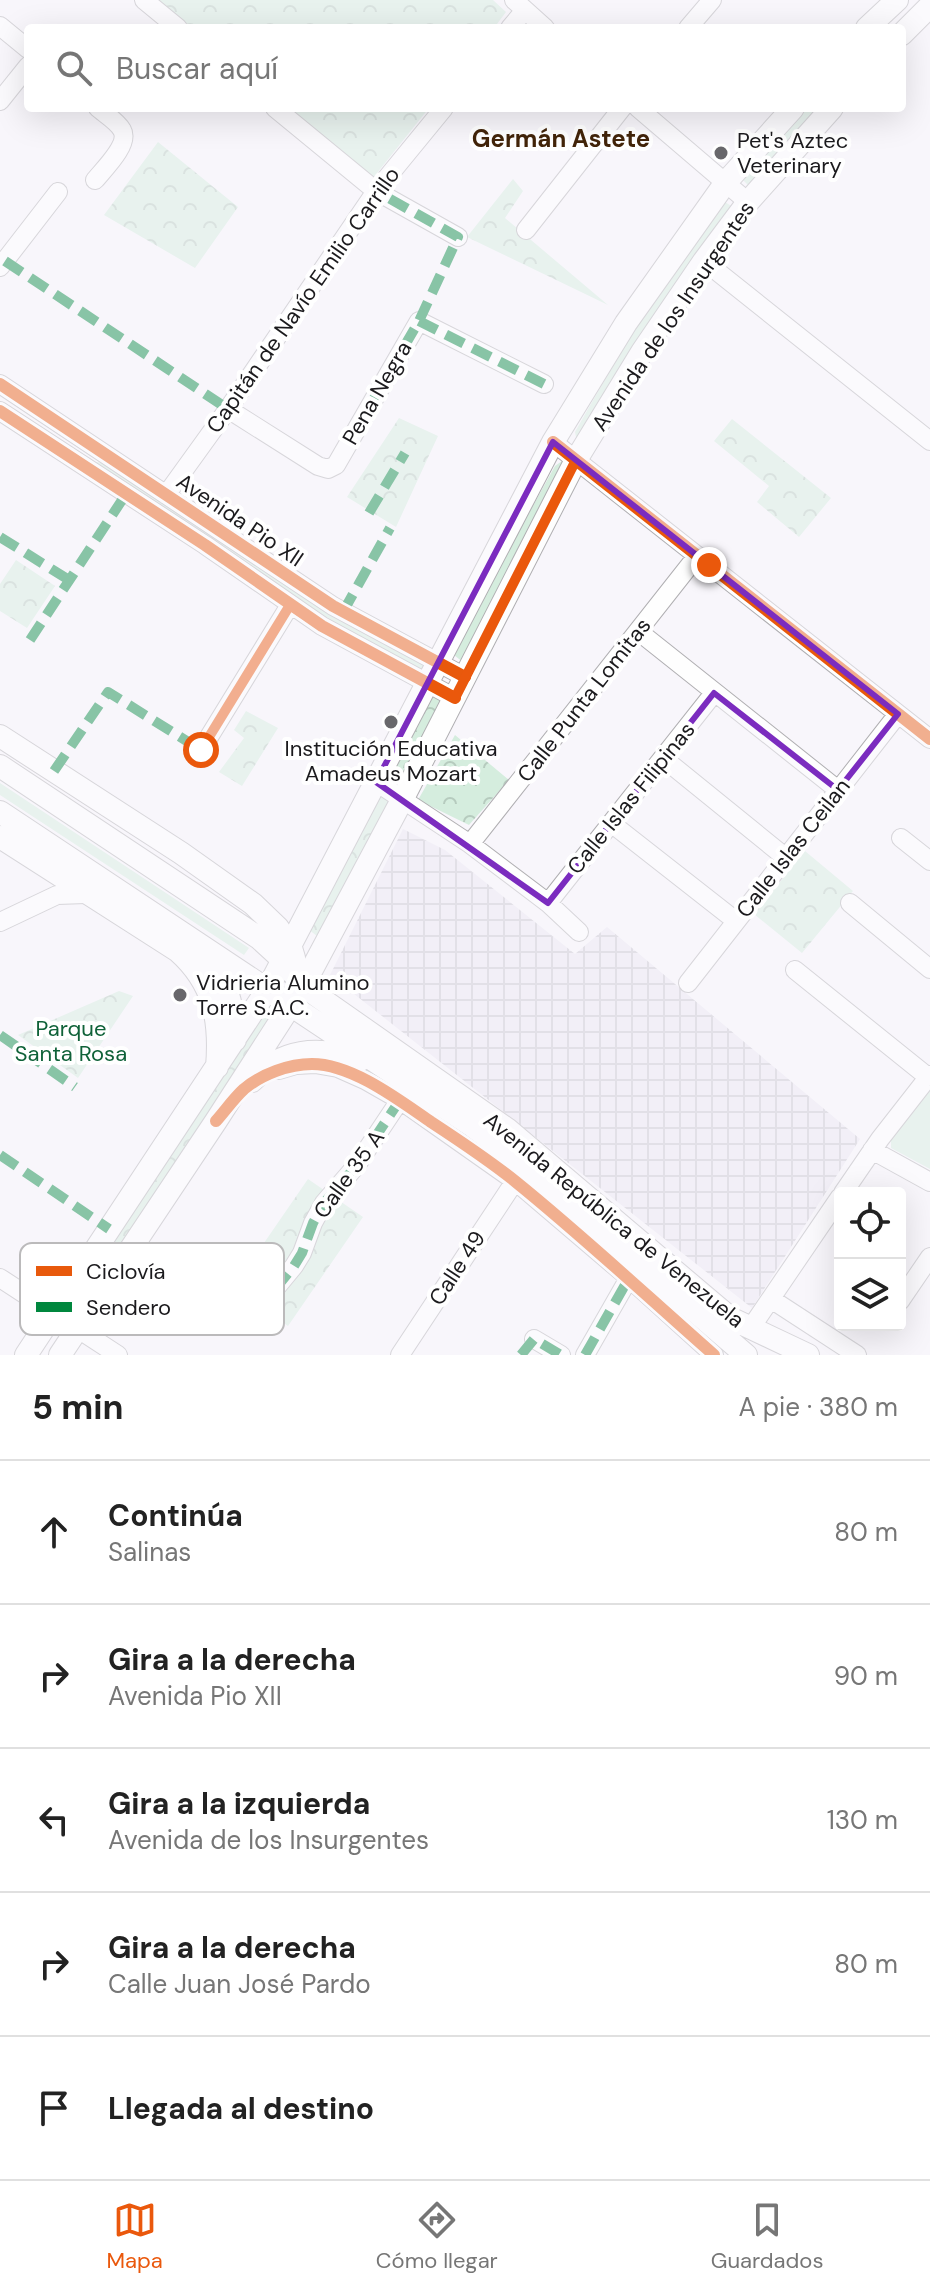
<!DOCTYPE html>
<html lang="es">
<meta charset="utf-8">
<style>
body{margin:0;font-family:"DM Sans",sans-serif;background:#f6f6f6;color:#222}
.controls{position:absolute;right:24px;bottom:24px;display:grid;overflow:hidden;border-radius:8px;box-shadow:0 8px 32px #0002}
.controls button{width:72px;height:72px;display:grid;place-items:center;padding:0;border:0;border-bottom:2px solid #e0e0e0;background:#fff;color:#222;font:40px sans-serif}
.stop{position:absolute;width:24px;height:24px;margin:-18px;border:6px solid #ea580c;border-radius:50%;background:#fff}
.stop.end{background:#ea580c;border-color:#fff;box-shadow:0 2px 8px #0008}
.list{margin:0;padding:0;list-style:none}
h2{display:flex;justify-content:space-between;align-items:center;height:104px;margin:0;padding:0 32px;font-size:34px}
h2 small{font-size:26px;font-weight:400;color:#767676}
.list li{display:grid;grid-template-columns:52px 1fr auto;gap:24px;align-items:center;box-sizing:border-box;height:144px;padding:0 32px;border-top:2px solid #e0e0e0}
.list b{display:block;font-size:30px;white-space:nowrap}
.list p{margin:0;font-size:26px;white-space:nowrap;color:#767676}
.list em{font-size:26px;font-style:normal;color:#767676}
.icon{flex:none;width:44px;height:44px;fill:none;stroke:currentColor;stroke-width:2;stroke-linecap:round;stroke-linejoin:round}
.map{position:relative;flex:none;width:930px;height:1355px;overflow:hidden}
.search{position:absolute;background:#fff;box-shadow:0 8px 32px #0002;left:24px;right:24px;top:24px;height:88px;display:flex;align-items:center;gap:20px;box-sizing:border-box;padding:0 28px;border-radius:8px;color:#767676;font-size:30px}
.sheet{height:824px;background:#fff}
nav{display:flex;justify-content:space-around;align-items:center;box-sizing:border-box;height:112px;border-top:2px solid #e0e0e0;background:#fff;font-size:22px;color:#767676}
nav a{display:grid;justify-items:center;gap:4px}
nav .on{color:#ea580c}
.map>svg:first-child{display:block}
.industrial{fill:url(#industrial-grid)}
.green{fill:#d5edde}
.park{fill:url(#park-crowns)}
.lines{fill:none;stroke-linecap:round;stroke-linejoin:round}
.minor-casing{stroke:#b0afb2;stroke-width:20}
.major-casing{stroke:#b0afb2;stroke-width:24}
.minor{stroke:#fefefe;stroke-width:18}
.major{stroke:#fefefe;stroke-width:22}
.quiet{stroke:#00873e;stroke-width:10;stroke-dasharray:20 10;stroke-linecap:butt}
.cycleway-casing{stroke:#fff;stroke-width:17}
.cycleway{stroke:#e8590c;stroke-width:12}
.route{stroke:#ea580c;stroke-width:10}
.marked{fill:none;stroke:#7b2cbf;stroke-width:6;stroke-linejoin:round}
.poi-dot{fill:#68676b;stroke:#fff;stroke-width:3}
.labels{text-anchor:middle;dominant-baseline:central;stroke-width:8;stroke-linejoin:round;paint-order:stroke}
.poi-label{font-size:22px;fill:#1b1a1d;stroke:#fff;text-anchor:start}
.street-label{font-size:22px;fill:#1b1a1d;stroke:#fff}
.park-label{font-size:22px;fill:#106239;stroke:#fff}
.neighbourhood-label{font-size:24px;font-weight:bold;fill:#422409;stroke:#fff}
.key{fill:#fff;stroke:#bbbabb;stroke-width:2}
.key-label{font-size:22px;fill:#1b1a1d}
</style>
<div class="map">
<svg width="930" height="1355" viewBox="0 0 930 1355">
<defs>
<pattern id="industrial-grid" width="8" height="8" patternUnits="userSpaceOnUse" patternTransform="scale(2)"><rect width="8" height="8" fill="#eae6f1"/><path d="M0 4h8M4 0v8" fill="none" stroke="#c8c5ce"/></pattern>
<pattern id="park-crowns" width="20" height="18" patternUnits="userSpaceOnUse" patternTransform="scale(2)"><rect width="20" height="18" fill="#d5edde"/><path d="M2 6a3 3 0 1 1 6 0M12 15a3 3 0 1 1 6 0" fill="none" stroke="#b6cbbe"/></pattern>
</defs>
<rect width="100%" height="100%" fill="#f8f6fb"/>
<path class="industrial" d="M403,829L445,850L575,954L607,927L860,1139L752,1308L330,975Z"/>
<path class="green" d="M803,108H820L750,187L741,178Z
M720,199L733,207L577,442L575,432C620,352 668,275 720,199Z
M562,461L563,470L464,663L454,655L459,640L555,466Z
M96,462L106,463L427,666L422,675L381,654L100,471Z
M0,783L249,948L244,955L0,795Z
M930,1090V1169L891,1148V1140Z"/>
<path class="park" d="M159,0H493L506,12L494,28H192Z
M288,108H429L373,178Z
M158,142L238,207L195,268L104,215Z
M513,179L523,191L505,218L608,305L467,237Z
M399,418L438,436L396,527L347,497Z
M732,419L831,498L799,537L757,502L769,486L714,441Z
M16,560L55,586L27,628L0,611V584Z
M432,694L445,702L322,940L308,929Z
M246,711L278,728L242,786L219,772L244,738L234,730Z
M455,735L509,780L469,825L418,800Z
M805,851L853,891L802,953L754,914Z
M119,991L133,996L78,1078L18,1035Z
M269,1004L279,1015L80,1317L72,1307L95,1266Z
M308,1179L363,1217L288,1326L233,1288Z"/>
<g class="lines">
<defs>
<path id="minor" d="M144,0L178,28
M514,0L545,28
M0,26L28,49
M510,28L525,10
M688,28L712,0
M0,101L28,66
M275,108L376,191L458,237
M638,108L748,202
M95,180C104,169 130,144 122,130C118,122 105,114 98,108
M526,230L622,108
M704,261L930,441
M0,267L58,192
M0,384L333,606L465,677
M228,409L318,466L328,469L336,465L419,321L544,384
M0,411L205,545L322,626L455,698
M553,442L930,739
M166,495L228,409L376,191L444,108
M638,631L838,790
M201,750L290,605
M663,758L785,857
M376,782L470,844L548,903L579,932
M611,823L736,921
M901,838L930,861
M470,844L697,556
M548,903L714,693
M850,903L930,969
M0,922L57,895L86,894
M795,970L928,1077
M688,983L898,714
M279,1070L296,1065L315,1064L338,1068L365,1080L400,1100L515,1181L629,1278L714,1355
M872,1150L930,1182
M843,1193L880,1139L930,1075
M0,1278L118,1355
M275,1289L294,1266L302,1253L313,1223L324,1203L356,1166L400,1100
M771,1299L857,1355
M900,1301L930,1257
M750,1329L840,1197
M534,1339L561,1355
M400,1355L515,1181
M585,1355L629,1278"/>
<path id="major" d="M867,28L897,0
M902,34L930,6
M0,736L181,853L253,904L278,928L291,948L294,958
M0,766L259,938L284,961L303,986L507,1129L730,1318L808,1355
M0,812L471,1125L527,1167L746,1355
M0,837L178,951C214,983 221,1020 217,1067
M210,954C227,981 234,1009 235,1040
M252,1081C282,1048 320,1046 360,1060
M26,1355L267,990L553,442L626,323L726,182L793,108
M60,1355L216,1121L303,986L402,800L576,460L642,352L704,261L748,202L832,108"/>
</defs>
<use href="#minor" class="minor-casing"/>
<use href="#major" class="major-casing"/>
<use href="#minor" class="minor"/>
<use href="#major" class="major"/>
<path class="quiet" d="M5,261L228,409
M419,321L544,384
M374,398L419,321L458,237L376,191
M369,513L405,453
M0,537L69,580
M343,612L390,528
M30,640L126,494
M54,771L108,692L201,750
M0,1035L75,1087
M0,1155L109,1229
M275,1289L294,1266L302,1253L313,1223L324,1203L356,1166L400,1100
M521,1355L534,1339L561,1355
M585,1355L629,1278"/>
<defs>
<path id="cycleway" d="M0,384L333,606L465,677
M0,411L205,545L322,626L455,698
M553,442L930,739
M216,1121C225,1111 234,1098 244,1089C262,1074 289,1064 312,1064C352,1064 399,1100 431,1122C460,1141 489,1160 516,1182C584,1237 648,1297 714,1355"/>
</defs>
<use href="#cycleway" class="cycleway-casing"/>
<use href="#cycleway" class="cycleway"/>
</g>
<g class="lines">
<path class="route" d="M201,750L290,605L322,626L455,698L576,460L709,565"/>
</g>
<path d="M0 0H930V1355H0ZM553,442L898,714L838,790L714,693L548,903L376,782Z" fill="#f8f6fb" fill-opacity=".55" fill-rule="evenodd"/>
<path class="marked" d="M553,442L898,714L838,790L714,693L548,903L376,782Z"/>
<g class="poi-dot">
<circle cx="721" cy="153" r="8"/>
<circle cx="391" cy="722" r="8"/>
<circle cx="180" cy="995" r="8"/>
</g>
<g class="labels">
<g class="poi-label">
<text x="737" y="140">Pet's Aztec<tspan x="737" dy="25">Veterinary</tspan></text>
<text x="391" y="748" text-anchor="middle">Institución Educativa<tspan x="391" dy="25">Amadeus Mozart</tspan></text>
<text x="196" y="982">Vidrieria Alumino<tspan x="196" dy="25">Torre S.A.C.</tspan></text>
</g>
<g class="street-label">
<text transform="translate(303 300) rotate(-55)">Capitán de Navío Emilio Carrillo</text>
<text transform="translate(673 316) rotate(-56)">Avenida de los Insurgentes</text>
<text transform="translate(377 393) rotate(-60)">Pena Negra</text>
<text transform="translate(240 520) rotate(34)">Avenida Pio XII</text>
<text transform="translate(584 700) rotate(-52)">Calle Punta Lomitas</text>
<text transform="translate(631 798) rotate(-51)">Calle Islas Filipinas</text>
<text transform="translate(793 848) rotate(-52)">Calle Islas Ceilan</text>
<text transform="translate(349 1174) rotate(-54)">Calle 35 A</text>
<text transform="translate(614 1220) rotate(39)">Avenida República de Venezuela</text>
<text transform="translate(457 1268) rotate(-57)">Calle 49</text>
</g>
<g class="park-label">
<text x="71" y="1028">Parque<tspan x="71" dy="25">Santa Rosa</tspan></text>
</g>
<g class="neighbourhood-label">
<text x="561" y="138">Germán Astete</text>
</g>
</g>
<rect x="20" y="1243" width="264" height="92" rx="12" class="key"/>
<rect x="36" y="1266" width="36" height="10" fill="#e8590c"/>
<rect x="36" y="1302" width="36" height="10" fill="#00873e"/>
<g class="key-label">
<text x="86" y="1279">Ciclovía</text>
<text x="86" y="1315">Sendero</text>
</g>
</svg>
<div class="controls">
<button><svg class="icon" aria-label="locate" viewBox="0 0 24 24"><circle cx="12" cy="12" r="6"/><path d="M12 2v4M12 18v4M2 12h4M18 12h4"/></svg></button>
<button><svg class="icon" aria-label="layers" viewBox="0 0 24 24"><path d="M12 4l9 5-9 5-9-5zM3 14l9 5 9-5"/></svg></button>
</div>
<div class="stop" style="left:201px;top:750px"></div>
<div class="stop end" style="left:709px;top:565px"></div>
<div class="search"><svg class="icon" aria-label="search" viewBox="0 0 24 24"><circle cx="10" cy="10" r="6"/><path d="M15 15l6 6"/></svg>Buscar aquí</div>
</div>
<section class="sheet">
<h2>5 min<small>A pie · 380 m</small></h2>
<ul class="list">
<li><svg class="icon" aria-label="ahead" viewBox="0 0 24 24"><path d="M12 20V5M6 11l6-6 6 6"/></svg><div><b>Continúa</b><p>Salinas</p></div><em>80 m</em></li>
<li><svg class="icon" aria-label="right" viewBox="0 0 24 24"><path d="M7 20v-9h11M14 6l5 5-5 5"/></svg><div><b>Gira a la derecha</b><p>Avenida Pio XII</p></div><em>90 m</em></li>
<li><svg class="icon" aria-label="left" viewBox="0 0 24 24"><path d="M17 20v-9H6M10 6l-5 5 5 5"/></svg><div><b>Gira a la izquierda</b><p>Avenida de los Insurgentes</p></div><em>130 m</em></li>
<li><svg class="icon" aria-label="right" viewBox="0 0 24 24"><path d="M7 20v-9h11M14 6l5 5-5 5"/></svg><div><b>Gira a la derecha</b><p>Calle Juan José Pardo</p></div><em>80 m</em></li>
<li><svg class="icon" aria-label="arrive" viewBox="0 0 24 24"><path d="M6 21V4h12l-3 4 3 4H6"/></svg><div><b>Llegada al destino</b></div></li>
</ul>
</section>
<nav>
<a class="on"><svg class="icon" aria-label="map" viewBox="0 0 24 24"><path d="M3 6l6-2 6 2 6-2v14l-6 2-6-2-6 2zM9 4v14M15 6v14"/></svg>Mapa</a>
<a><svg class="icon" aria-label="directions" viewBox="0 0 24 24"><path d="M12 3l9 9-9 9-9-9zM9 14v-3h6M13 9l2 2-2 2"/></svg>Cómo llegar</a>
<a><svg class="icon" aria-label="saved" viewBox="0 0 24 24"><path d="M7 4h10v16l-5-4-5 4z"/></svg>Guardados</a>
</nav>
